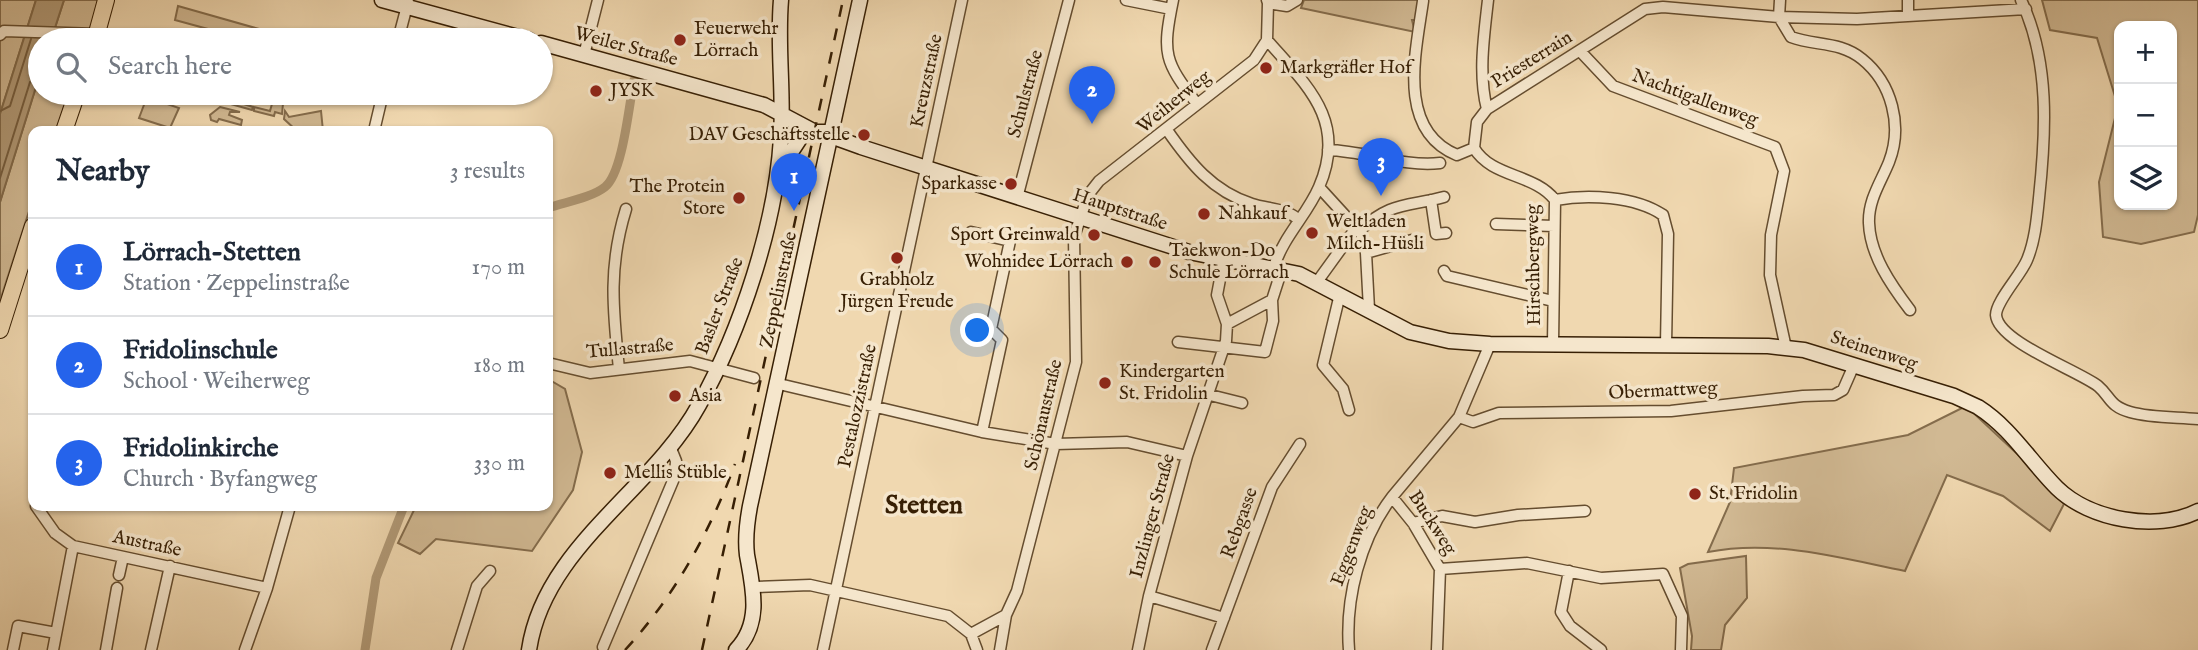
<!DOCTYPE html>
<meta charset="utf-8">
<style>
body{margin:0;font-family:"IM FELL English",serif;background:#f6f6f7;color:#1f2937}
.controls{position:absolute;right:21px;top:21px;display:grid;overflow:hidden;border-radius:14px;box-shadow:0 2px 5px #0004}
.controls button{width:63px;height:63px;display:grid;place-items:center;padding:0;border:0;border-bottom:2px solid #e0e1e3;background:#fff;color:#1f2937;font:35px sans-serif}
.you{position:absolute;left:978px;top:331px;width:24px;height:24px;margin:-18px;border:5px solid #fff;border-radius:50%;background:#1a73e8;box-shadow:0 0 0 10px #1a73e833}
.badge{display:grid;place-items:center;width:46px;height:46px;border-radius:50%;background:#2563eb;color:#fff;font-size:23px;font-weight:700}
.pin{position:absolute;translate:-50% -58px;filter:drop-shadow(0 2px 4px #0008)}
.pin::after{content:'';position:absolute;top:37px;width:24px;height:21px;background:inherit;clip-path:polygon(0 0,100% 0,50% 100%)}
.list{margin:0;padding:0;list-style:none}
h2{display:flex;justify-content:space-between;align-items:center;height:91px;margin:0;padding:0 28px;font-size:30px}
h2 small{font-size:23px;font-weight:400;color:#747a83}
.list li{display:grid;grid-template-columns:46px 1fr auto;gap:21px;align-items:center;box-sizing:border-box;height:98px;padding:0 28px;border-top:2px solid #e0e1e3}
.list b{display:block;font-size:26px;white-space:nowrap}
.list p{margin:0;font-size:23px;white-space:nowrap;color:#747a83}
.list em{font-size:23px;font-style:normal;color:#747a83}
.icon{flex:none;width:38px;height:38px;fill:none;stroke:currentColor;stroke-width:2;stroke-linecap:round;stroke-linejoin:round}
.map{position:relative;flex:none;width:2198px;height:650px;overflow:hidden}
.search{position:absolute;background:#fff;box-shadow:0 2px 5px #0004;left:28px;top:28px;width:525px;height:77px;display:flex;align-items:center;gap:18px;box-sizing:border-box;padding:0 24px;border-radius:38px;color:#747a83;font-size:26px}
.panel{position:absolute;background:#fff;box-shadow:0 2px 5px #0004;left:28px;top:126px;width:525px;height:385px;border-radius:14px}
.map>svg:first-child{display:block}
.green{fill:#d1b993;stroke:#846c4c;stroke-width:2;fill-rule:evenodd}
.water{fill:#b19976;stroke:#806848;stroke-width:2}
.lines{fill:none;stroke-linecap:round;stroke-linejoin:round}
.shore{stroke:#745c3d;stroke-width:2}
.canal{stroke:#b19976;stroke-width:9}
.street-casing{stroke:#654d2f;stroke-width:13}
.secondary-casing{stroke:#371f04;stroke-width:17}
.primary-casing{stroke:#371f04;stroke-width:18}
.street{stroke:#f5e6cc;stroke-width:10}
.secondary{stroke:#f5e6cc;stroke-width:14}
.primary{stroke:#f0d8b0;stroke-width:16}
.rail{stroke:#371f04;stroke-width:2.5;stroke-dasharray:12 12;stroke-linecap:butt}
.poi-dot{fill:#8f2418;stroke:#f5e6cc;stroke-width:2.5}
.labels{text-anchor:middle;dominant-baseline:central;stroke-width:7;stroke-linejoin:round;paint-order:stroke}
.poi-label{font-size:19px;fill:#371f04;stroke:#f5e6cc;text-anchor:start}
.street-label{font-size:19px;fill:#371f04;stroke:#f5e6cc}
.district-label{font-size:26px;font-weight:bold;fill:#371f04;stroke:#f5e6cc}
</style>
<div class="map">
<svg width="2198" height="650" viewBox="0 0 2198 650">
<rect width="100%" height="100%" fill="#f0d8b0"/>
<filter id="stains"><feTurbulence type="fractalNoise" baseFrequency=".00286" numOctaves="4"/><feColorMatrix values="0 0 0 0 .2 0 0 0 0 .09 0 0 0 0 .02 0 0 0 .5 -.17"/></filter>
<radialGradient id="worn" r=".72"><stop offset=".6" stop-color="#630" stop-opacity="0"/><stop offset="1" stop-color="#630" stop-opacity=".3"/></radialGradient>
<path class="green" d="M0,0H36L0,114Z
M64,0H98L88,40H51Z
M1304,0H1421L1419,20H1412L1415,32L1301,8Z
M2042,0H2198V215L2194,232L2141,244L2103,237L2099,182L2118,106L2097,38L2050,30ZM2119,26H2172V205H2119Z
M178,6L259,29L255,40H225L226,37L207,32L208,29L175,20Z
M40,74V93H71L58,131H33V199L0,301V202Z
M219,93H241L238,102L253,107L252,110L227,103L226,98Z
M275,93H284L282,114L275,112L274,116L254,111V107L270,111Z
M147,97L179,108L170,128L139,118Z
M220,107L240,112H230L229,115L242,120L241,125L219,119L217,122L211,120L210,115Z
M285,111L289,117L321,111L323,131H297L284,119Z
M548,379L565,389L582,452L573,490L532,551L436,539L420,554L398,543L416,506H548Z
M1966,406L2028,464L2064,504L2050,531L2003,496L1947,475L1905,571C1840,558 1774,539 1708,552L1730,502L1734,468L1908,435Z
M1746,556L1747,598L1725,625L1721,650H1691L1692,636L1680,568L1688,564Z"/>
<path class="water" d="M36,0H64L51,40H40V74L0,202V114Z"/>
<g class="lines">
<path class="shore" d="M0,111L10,106L31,39
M0,178L30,82L40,77"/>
<path class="canal" d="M548,208C565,202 591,198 605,187C623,173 629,104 634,80
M365,650L376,578L404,506"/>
<defs>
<path id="street" d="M1126,0L1171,9
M1173,0C1162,54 1164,61 1197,104
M1267,0L1268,3L1287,6L1297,0
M1780,0L1779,17L1791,37C1815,46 1840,41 1862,59C1892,83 1903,126 1889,162C1881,182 1868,200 1869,223C1870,255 1891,285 1910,310
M1908,0V15
M2021,0C2050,61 2046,132 2039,198C2037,218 2035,241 2027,260C2021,275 1996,301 1996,315C1998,342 2077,370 2098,386C2111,397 2109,406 2130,412C2151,418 2176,417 2198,419
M1423,1C1416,51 1396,130 1457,155L1474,148
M0,35L4,31L97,34
M398,40L408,2
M1267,40C1306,85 1348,120 1319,187C1307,215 1283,237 1274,267
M1580,51L1613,86L1775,147L1784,171L1771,235L1770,275L1786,348
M584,55L598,0
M1487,109C1478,74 1484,36 1488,0
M1167,130C1190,163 1212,191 1252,204C1267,209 1285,208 1298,219
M374,131L383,93
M1474,148L1477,122L1487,109L1645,9L1663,7L1779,17L1857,19L2026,9
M1474,148C1492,178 1534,173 1555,200L1553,344
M1328,150C1366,151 1402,167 1440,163
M1319,187L1361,233L1366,253L1369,309
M1017,198L1069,0
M1431,200L1436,234L1446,233
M1555,200C1587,194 1635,196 1663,215L1668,234L1666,345
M1496,224L1554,226
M1359,231C1391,201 1407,207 1444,197
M971,232L1010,241L991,329L1002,340L982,432
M1366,253L1412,240
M1444,271L1447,276L1553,301
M1317,282L1356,228
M1340,294L1323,365L1343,389L1349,410
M1227,324L1272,300
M1178,342L1265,352L1273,321L1272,300L1282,269
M548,363L590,373L690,361L754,378
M619,369C613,310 608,267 626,209
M779,384L982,432L1056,444L1127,442L1187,456
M1210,395L1242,403
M1459,417L1473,422L1499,413L1671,411L1803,396L1834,395L1843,390L1854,365
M36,506L55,533L73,546L267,588
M1413,523L1442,516L1475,522L1518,515L1585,511
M1440,569L1527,563L1601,578L1663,574L1682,616L1681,650
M1569,571L1561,612L1570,626L1601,650
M119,575L123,557
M755,587L810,585L948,616L971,634L977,650
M1149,596L1224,618
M971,634L1006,615
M603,647L675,476L676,461L670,446
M13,650L18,626L56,633
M53,650L73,546
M106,650L117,588
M151,650L170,566
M245,650L267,588L290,506
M457,650L477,586L490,571
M823,650L962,0
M1000,650L1006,615L1017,591L1076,362L1074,237L1088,195L1099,181L1254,60L1267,40L1268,3
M1138,650L1149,596L1187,456L1226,341L1227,324L1217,295L1224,258
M1212,650L1272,487L1300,444
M1349,650C1345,599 1360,539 1392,497
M1437,650L1440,569L1413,523L1392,497L1459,417L1490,344"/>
<path id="secondary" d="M382,0L529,40
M541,43L764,105L815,132H829L836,138L861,147L1189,252L1299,274L1410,332L1449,341L1490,344L1768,346L1804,350L1954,396L1978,407C2011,428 2030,461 2057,488C2090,520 2156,532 2198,511
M778,172L801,137L810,130
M529,650C544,547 652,491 699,405C741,330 776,223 781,138C784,92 777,46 781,0
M736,650C762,623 753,588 747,555C745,539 747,522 750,506L860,0"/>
<path id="primary" d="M95,40L106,0
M64,131L77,93
M0,330L33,226"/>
</defs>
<use href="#street" class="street-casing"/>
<use href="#secondary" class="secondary-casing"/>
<use href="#primary" class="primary-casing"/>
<use href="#street" class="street"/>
<use href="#secondary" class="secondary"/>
<use href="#primary" class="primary"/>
<path class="rail" d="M625,650C674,597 710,532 735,464
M702,650L843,0"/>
</g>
<g class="poi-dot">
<circle cx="680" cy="40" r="7"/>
<circle cx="1266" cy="68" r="7"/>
<circle cx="596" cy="91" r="7"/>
<circle cx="864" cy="135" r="7"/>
<circle cx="1011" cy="184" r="7"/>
<circle cx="739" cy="198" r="7"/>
<circle cx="1204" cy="214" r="7"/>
<circle cx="1312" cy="233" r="7"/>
<circle cx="1094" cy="235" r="7"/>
<circle cx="897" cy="258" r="7"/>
<circle cx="1127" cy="262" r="7"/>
<circle cx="1155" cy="262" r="7"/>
<circle cx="1105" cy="383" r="7"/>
<circle cx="675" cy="396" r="7"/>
<circle cx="610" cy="473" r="7"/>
<circle cx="1695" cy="494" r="7"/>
</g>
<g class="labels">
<g class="poi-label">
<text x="694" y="29">Feuerwehr<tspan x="694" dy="22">Lörrach</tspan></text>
<text x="1280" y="68">Markgräfler Hof</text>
<text x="610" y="91">JYSK</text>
<text x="850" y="135" text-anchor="end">DAV Geschäftsstelle</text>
<text x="997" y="184" text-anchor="end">Sparkasse</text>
<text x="725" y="187" text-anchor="end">The Protein<tspan x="725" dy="22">Store</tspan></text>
<text x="1218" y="214">Nahkauf</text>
<text x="1326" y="222">Weltladen<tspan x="1326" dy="22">Milch-Hüsli</tspan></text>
<text x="1080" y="235" text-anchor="end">Sport Greinwald</text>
<text x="1169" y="251">Taekwon-Do<tspan x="1169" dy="22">Schule Lörrach</tspan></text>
<text x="1113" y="262" text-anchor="end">Wohnidee Lörrach</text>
<text x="897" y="280" text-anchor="middle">Grabholz<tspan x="897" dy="22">Jürgen Freude</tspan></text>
<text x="1119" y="372">Kindergarten<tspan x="1119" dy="22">St. Fridolin</tspan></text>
<text x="689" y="396">Asia</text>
<text x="624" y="473">Mellis Stüble</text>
<text x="1709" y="494">St. Fridolin</text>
</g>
<g class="street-label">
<text transform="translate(626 47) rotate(15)">Weiler Straße</text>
<text transform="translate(1532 60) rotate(-32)">Priesterrain</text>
<text transform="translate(927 81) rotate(-78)">Kreuzstraße</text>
<text transform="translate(1026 94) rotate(-75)">Schulstraße</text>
<text transform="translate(1695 98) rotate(20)">Nachtigallenweg</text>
<text transform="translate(1174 102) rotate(-39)">Weiherweg</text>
<text transform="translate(1120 210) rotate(18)">Hauptstraße</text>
<text transform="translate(1534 265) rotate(-91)">Hirschbergweg</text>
<text transform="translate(779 290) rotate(-78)">Zeppelinstraße</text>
<text transform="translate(720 306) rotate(-69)">Basler Straße</text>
<text transform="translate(630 349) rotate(-5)">Tullastraße</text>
<text transform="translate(1874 351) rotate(18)">Steinenweg</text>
<text transform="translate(1663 391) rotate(-3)">Obermattweg</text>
<text transform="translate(858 406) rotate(-78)">Pestalozzistraße</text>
<text transform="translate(1044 415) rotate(-77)">Schönaustraße</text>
<text transform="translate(1153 516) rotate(-75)">Inzlinger Straße</text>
<text transform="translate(1240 523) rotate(-70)">Rebgasse</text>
<text transform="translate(1432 523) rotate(57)">Buckweg</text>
<text transform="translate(147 544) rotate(12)">Austraße</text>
<text transform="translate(1352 546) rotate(-69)">Eggenweg</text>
</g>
<g class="district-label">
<text x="924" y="505">Stetten</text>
</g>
</g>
<rect width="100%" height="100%" filter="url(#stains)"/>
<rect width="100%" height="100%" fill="url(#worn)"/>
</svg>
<div class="controls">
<button>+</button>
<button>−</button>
<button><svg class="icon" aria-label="layers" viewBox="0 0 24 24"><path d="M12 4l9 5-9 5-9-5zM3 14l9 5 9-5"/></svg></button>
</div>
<div class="you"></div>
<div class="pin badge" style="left:794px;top:211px">1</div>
<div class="pin badge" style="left:1092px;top:124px">2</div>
<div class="pin badge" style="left:1381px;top:196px">3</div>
<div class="search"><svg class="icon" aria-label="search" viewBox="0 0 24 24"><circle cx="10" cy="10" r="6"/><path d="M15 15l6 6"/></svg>Search here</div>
<section class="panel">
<h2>Nearby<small>3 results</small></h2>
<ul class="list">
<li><span class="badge">1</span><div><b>Lörrach-Stetten</b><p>Station · Zeppelinstraße</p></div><em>170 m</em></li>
<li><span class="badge">2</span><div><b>Fridolinschule</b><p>School · Weiherweg</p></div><em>180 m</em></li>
<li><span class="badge">3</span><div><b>Fridolinkirche</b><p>Church · Byfangweg</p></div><em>330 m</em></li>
</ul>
</section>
</div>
